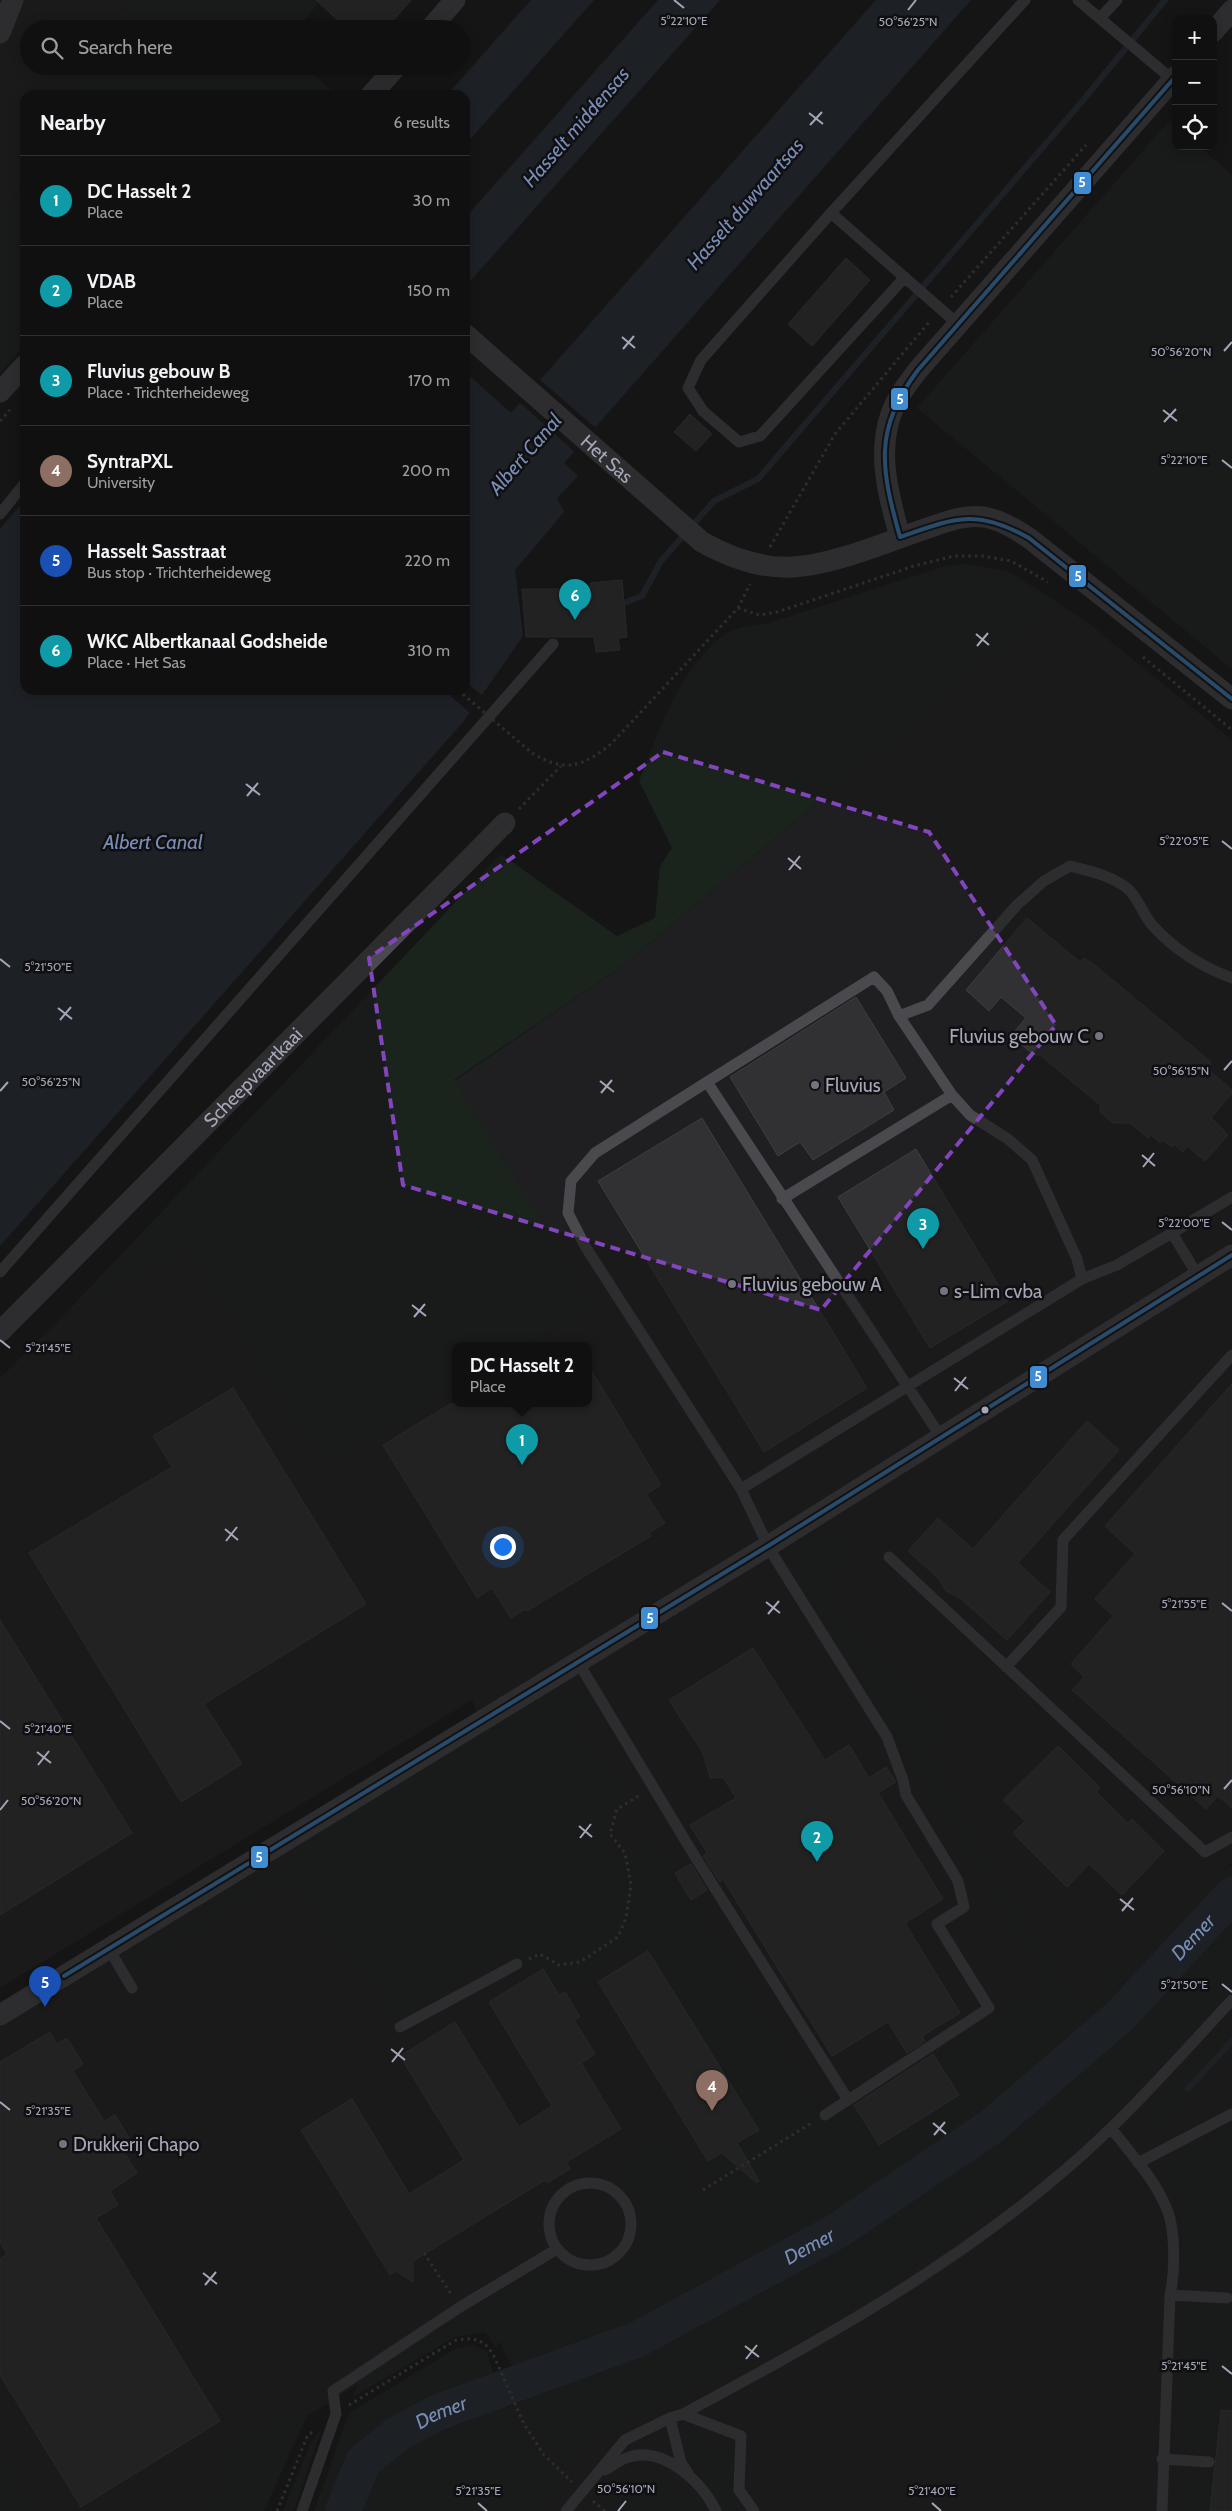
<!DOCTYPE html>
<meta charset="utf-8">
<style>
body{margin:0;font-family:Cabin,sans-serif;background:#1e1e1e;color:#f1f3f6}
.controls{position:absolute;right:15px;top:15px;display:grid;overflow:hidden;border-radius:10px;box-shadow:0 2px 12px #0003}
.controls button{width:45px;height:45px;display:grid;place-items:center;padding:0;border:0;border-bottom:1px solid #303030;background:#101010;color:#f1f3f6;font:25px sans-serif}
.you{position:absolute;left:502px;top:1546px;width:18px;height:18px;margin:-12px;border:4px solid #fff;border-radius:50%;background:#1a73e8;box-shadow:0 0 0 8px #1a73e833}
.badge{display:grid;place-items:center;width:32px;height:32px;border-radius:50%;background:#73747f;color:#fff;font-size:16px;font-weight:700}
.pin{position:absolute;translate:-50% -41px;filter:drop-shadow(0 1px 2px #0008)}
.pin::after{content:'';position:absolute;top:26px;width:18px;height:15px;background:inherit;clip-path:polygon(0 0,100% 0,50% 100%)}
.popup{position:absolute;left:452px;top:1342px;width:140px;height:65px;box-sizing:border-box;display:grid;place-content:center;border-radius:10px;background:#101010;filter:drop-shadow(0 1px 4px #0005);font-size:16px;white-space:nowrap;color:#9c9d9f}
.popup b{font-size:19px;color:#f1f3f6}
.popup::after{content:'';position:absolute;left:50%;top:100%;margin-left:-10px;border:10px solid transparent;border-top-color:#101010}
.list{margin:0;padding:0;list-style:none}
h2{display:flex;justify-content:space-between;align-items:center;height:65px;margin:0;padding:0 20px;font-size:21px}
h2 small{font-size:16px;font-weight:400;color:#9c9d9f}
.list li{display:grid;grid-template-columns:32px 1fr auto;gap:15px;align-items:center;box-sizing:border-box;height:90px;padding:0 20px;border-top:1px solid #303030}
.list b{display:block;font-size:19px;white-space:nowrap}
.list p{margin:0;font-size:16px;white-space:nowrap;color:#9c9d9f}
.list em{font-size:16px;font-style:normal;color:#9c9d9f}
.icon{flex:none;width:28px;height:28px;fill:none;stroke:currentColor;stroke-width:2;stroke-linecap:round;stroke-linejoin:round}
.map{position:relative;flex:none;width:1232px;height:2511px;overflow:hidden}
.search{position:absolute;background:#101010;box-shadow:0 2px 12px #0003;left:20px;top:20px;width:450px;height:55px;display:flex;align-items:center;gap:12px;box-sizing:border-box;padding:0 18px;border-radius:28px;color:#9c9d9f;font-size:19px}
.panel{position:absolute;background:#101010;box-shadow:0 2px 12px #0003;left:20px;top:90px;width:450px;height:605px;border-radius:15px}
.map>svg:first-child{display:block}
.built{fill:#1f1f21;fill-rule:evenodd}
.green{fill:#1b231d}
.water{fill:#272e38}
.pier{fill:#151515}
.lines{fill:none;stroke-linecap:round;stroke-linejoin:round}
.stream{stroke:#272e38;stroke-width:6}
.river{stroke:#272e38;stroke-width:36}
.building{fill:#313133;stroke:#3e3e42}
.path{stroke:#4b4b50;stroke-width:3;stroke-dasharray:2.5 4;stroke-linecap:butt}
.lane{stroke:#49494e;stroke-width:11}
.street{stroke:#49494e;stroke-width:21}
.path-bridge{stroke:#4b4b50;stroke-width:3;stroke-dasharray:2.5 4;stroke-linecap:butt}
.bus-1-casing{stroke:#100f11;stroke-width:8}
.bus-1{stroke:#408cd2;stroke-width:4}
.marked{fill:none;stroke:#8345be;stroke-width:4;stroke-dasharray:10 6;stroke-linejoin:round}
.ticks{fill:none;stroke:#a5a7b8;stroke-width:2}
.poi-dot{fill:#73747f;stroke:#100f11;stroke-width:2}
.bus-dot{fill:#a5a7b8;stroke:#100f11;stroke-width:2}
.labels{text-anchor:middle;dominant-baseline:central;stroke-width:5;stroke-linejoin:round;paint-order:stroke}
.street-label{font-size:19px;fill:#a5a7b8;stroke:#100f11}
.poi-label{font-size:19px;fill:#a5a7b8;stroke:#100f11;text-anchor:start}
.water-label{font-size:20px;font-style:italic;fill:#788db6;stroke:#100f11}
.ticks-label{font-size:12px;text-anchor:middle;fill:#a5a7b8;stroke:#100f11;stroke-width:5;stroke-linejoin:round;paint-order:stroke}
.line-badge{stroke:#100f11;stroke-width:2}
.badge-label{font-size:14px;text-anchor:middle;font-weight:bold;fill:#fff}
</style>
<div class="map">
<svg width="1232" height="2511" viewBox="0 0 1232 2511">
<rect width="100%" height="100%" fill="#151515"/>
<path class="built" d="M0,0H129L108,29H29V66H81L64,95H25V177L0,229Z
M1057,602L1092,626L1232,740V1862L1079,2019L624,2315L483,2306L306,2417L264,2511H0V2023L482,1727L472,1700L0,1988V1378L60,1319L187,1251L454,1081L621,967ZM456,1346H588V1404H456Z
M1232,1907V2511H357L377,2463L595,2370L864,2230L1110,2037Z"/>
<path class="green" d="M129,0H321L297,29H108Z
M81,66H305L336,95H64Z
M1170,120L1176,126V146H1199L1232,175V669L917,408Z
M25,177V345L0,373V229Z
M964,564L1008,571L1057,602L621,967L454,1080L593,1306L527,1346H456V1389L328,1466L187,1251L60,1319L501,854L617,936L655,918L660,866L672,848L639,781C660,729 677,674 721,637C735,625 755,627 771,622C830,604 888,584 946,566Z
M819,1530L834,1532L852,1555L825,1582L843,1604L833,1613L945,1723L937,1729L941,1744L930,1755L944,1770L936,1780L977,1826L970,1833L1080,2007L1200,1888L1232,1864V1881L1086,2030L932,2153L826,2222L627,2328L515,2372L498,2340L497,2349L485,2332L455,2337L353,2397L358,2384L427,2339L545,2269H559L587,2278L612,2274L634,2257L641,2231L640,2215L622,2181L628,2164L665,2138L670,2142L698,2202L708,2203L713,2198L714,2189L795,2138L792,2133L712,2183L704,2180L699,2172L723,2156L731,2165L740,2161L736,2146L758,2130L641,1945L559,1993L544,1967L525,1979L509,1949L392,2028L378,2008L385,2000L354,1952L344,1961L289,1875L137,1968L133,1964V1952L150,1941L216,1908L217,1900L302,1852L310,1838L527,1702L558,1690L585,1698L592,1710L573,1721L625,1796L596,1827L622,1855L628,1886L624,1917L630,1920L635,1889L629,1852L652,1835L817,2105L833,2117L854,2104L879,2144L959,2096L937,2055L1049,1986L804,1587L792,1561L802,1543Z
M1232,1909V1984L1166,2055L1040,2174L878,2293L722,2378L632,2418L583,2447L566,2464L543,2441L523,2399L642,2350L864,2230L1031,2105L1132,2016Z
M1232,2016V2040L1185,2091L1187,2092L1232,2044V2055L1171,2117L1154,2129L1156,2108L1168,2084Z
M1232,2125V2280H1188L1187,2260H1180C1181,2227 1181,2208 1167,2177L1183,2156Z
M1186,2308L1232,2311L1221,2450H1180Z
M474,2345L487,2352L494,2377L421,2404L358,2447L329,2511H314L349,2413L457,2348Z
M505,2404L527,2441L560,2480L542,2511H351L360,2481L387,2450Z
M299,2405L306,2417L264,2511H206L235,2444Z
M322,2428L294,2511H283L311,2442Z
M690,2434C740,2449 738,2456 728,2504L738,2511H723L686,2451Z
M0,2456L32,2511H0Z
M632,2479C662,2479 687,2483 703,2511H614L606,2504L618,2487Z
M1180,2479L1218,2482L1215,2511H1178Z"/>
<path class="water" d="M531,0H594L465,145V95H447Z
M658,0H720L465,287V218Z
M876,0H971L564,463L578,476L557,498L564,512L515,570L523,636L463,722L0,1246V529L25,500V690H465V372L511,413Z"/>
<path class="pier" d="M538,378L597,429L576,453L518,401Z
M465,681L484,697L471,714L444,690H465Z"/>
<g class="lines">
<path class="stream" d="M624,603L642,596L661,561L714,501L758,479L1085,98L1165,0
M1188,2089L1232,2041"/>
<path class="river" id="s1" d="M343,2511L363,2462L396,2435L436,2413L638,2339L837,2231L992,2126L1120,2016L1232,1895"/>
</g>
<path class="building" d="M316,0H411L386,29H347Z
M846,258L870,280L812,346L788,324Z
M690,414L712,434L696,451L674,432Z
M622,580L627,637L618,638L620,650L596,652L594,637H526L522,589H590V583Z
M1027,918L1080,962L1084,958L1096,966L1210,1061L1211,1072L1232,1090V1093L1211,1118L1228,1135L1205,1161L1187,1146L1183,1152L1174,1144L1172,1147L1162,1140L1160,1143L1151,1135L1148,1138L1130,1123H1113L1100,1112V1105L1040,1055H1034L1022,1045L1020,1038L1014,1032L1026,1018L1001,997L989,1011L966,990Z
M856,997L906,1078L884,1092L894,1110L813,1160L800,1142L778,1156L730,1077Z
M702,1118L867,1388L764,1452L598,1181Z
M916,1149L1008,1301L930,1348L838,1197Z
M588,1365L661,1485L646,1494L665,1523L649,1533L651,1536L527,1611L525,1609L511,1618L492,1588L477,1598L383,1445L450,1404H588Z
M1232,1384V1808L1218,1796L1206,1809L1072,1690L1084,1677L1071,1664L1113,1616L1095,1599L1135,1554L1105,1526Z
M233,1388L366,1604L204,1704L242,1764L181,1802L29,1553L172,1467L153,1436Z
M1087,1421L1119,1450L1018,1563L1050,1592L1007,1640L960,1598L946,1591L939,1579L908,1551L938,1518L973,1549Z
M0,1620L132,1833L0,1915Z
M753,1648L825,1760L849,1745L869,1778L886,1767L896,1782L878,1793L943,1899L905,1923L960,2013L922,2036L925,2041L907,2053L888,2022L832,2056L723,1879L720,1882L703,1856L707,1853L690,1825L736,1798L723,1777L710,1778L703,1753L669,1700Z
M1058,1746L1100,1788L1096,1792L1128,1823L1132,1819L1164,1851L1122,1895L1089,1864L1067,1887L1013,1833L1025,1821L1003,1800Z
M691,1864L707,1890L691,1900L675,1873Z
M648,1951L759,2130L737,2143L759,2181L757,2183L722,2153L708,2161L598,1982Z
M543,1969L559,1995L565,1992L580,2017L574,2020L595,2054L581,2063L621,2129L566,2162L570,2169L547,2183L545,2180L413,2261V2282L396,2271L390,2275L301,2130L352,2099L409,2194L464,2160L400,2056L455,2022L519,2127L552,2106L489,2002Z
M50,2032L57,2044L67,2038L83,2064L73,2071L104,2121L115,2115L131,2141L121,2147L137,2173L110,2191L118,2205L96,2218L220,2421L81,2507L0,2375V2259L7,2254L0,2242V2062Z
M933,2054L959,2095L879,2145L854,2105Z
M1221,2410L1232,2411V2511H1210Z"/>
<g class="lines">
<path class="path" d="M951,297L1086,145
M0,421L10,410
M770,547L835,434L930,321
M738,608L759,615L777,612L914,566L954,556H982L1011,561L1048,582
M1143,657L1232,730
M532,753C565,773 582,767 611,744L738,608L750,584
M519,809L561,766
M529,1959L540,1954L559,1965L580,1962L618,1937L626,1918L631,1885L625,1853L610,1834L617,1809L642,1794
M703,2190L813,2122
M424,2253L451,2294
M349,2405L456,2340C474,2338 482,2338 493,2354L524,2424L544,2455L572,2482
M593,2501L605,2511
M277,2511L307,2437L312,2432"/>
<path class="lane" d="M1078,0L1173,80
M1100,18L1117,0
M831,213L701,360L688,388L703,411L739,442L760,436L905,277
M959,325L831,213L1025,0
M0,514L25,483
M707,1082L874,977L887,991L899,1016
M782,1199L952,1095
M1172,1233L1117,1265L1082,1279L1077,1259L1032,1160L1008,1139L970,1115L952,1095L899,1016L928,1005L1017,905L1044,881L1070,866C1089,871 1110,875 1127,888C1138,897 1143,915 1153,926C1175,950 1202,967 1232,978
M0,1272L553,644
M1198,1276L1172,1233L1232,1197
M741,1489L1082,1279
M889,1557L1205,1852L1232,1837
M578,1662L694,1855L848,2100
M1006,1667L1061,1607L1063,1540L1232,1355
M109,1949L132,1988
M400,2027L517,1964
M825,2115L989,2008L937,1924L964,1907L958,1881L906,1795L903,1780L887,1737L770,1550L741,1489L585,1246L568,1213L571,1181L595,1153L707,1082L941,1437
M1111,2128C1130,2153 1154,2178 1166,2207C1176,2229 1175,2272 1170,2295L1162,2511
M1138,2163L1232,2114
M549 2224a41 41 0 1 1 82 0a41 41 0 1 1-82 0Z
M1170,2295L1227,2298
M683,2414L741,2436L739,2490L754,2511
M670,2418L681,2463L688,2473
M1162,2459L1209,2462
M605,2470C612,2466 621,2459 629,2457C664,2446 702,2482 716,2511
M302,2511L336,2414L333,2391L460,2307L557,2249
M566,2511L625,2440L670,2418L683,2414C816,2343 950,2269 1065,2170C1125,2119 1178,2058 1232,2000"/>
<g class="street">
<path d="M430,29L455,0"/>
<path d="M1213,32L1232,10"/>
<path d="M0,33L13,0"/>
<path d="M371,95L397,66"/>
<path id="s2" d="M465,334L702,542C729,557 760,569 793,567C833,565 886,542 925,529C943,523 964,514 984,517C1001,520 1015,529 1029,538L1232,699"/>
<path d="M0,392L25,365"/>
<path d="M900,537C887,491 873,440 900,395C905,387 912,378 918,370L1176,76"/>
<path id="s3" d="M0,1332L505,823"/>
<path d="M0,2015L768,1546L1232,1255"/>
</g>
<path class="path-bridge" d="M458,690L532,753"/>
<defs>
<path id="bus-1" d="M900,537C881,469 873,429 918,370L1176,76
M900,537C955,518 976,508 1029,538L1232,699
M64,1976L768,1546L1232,1255"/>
</defs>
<use href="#bus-1" class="bus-1-casing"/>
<use href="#bus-1" class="bus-1"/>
</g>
<path d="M0 0H1232V2511H0ZM663,752L929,832L1056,1025L821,1310L403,1185L369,958Z" fill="#151515" fill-opacity=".55" fill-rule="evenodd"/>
<path class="marked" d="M663,752L929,832L1056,1025L821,1310L403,1185L369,958Z"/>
<path class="ticks" d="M674,0L684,8M908,10L916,0M809,113L823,124M810,125L822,112M622,337L635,348M623,349L634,336M1224,351L1232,342M1163,410L1177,421M1164,422L1176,409M1222,460L1232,468M976,634L989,645M977,646L988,633M246,784L260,795M247,796L258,783M1222,841L1232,849M788,858L801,869M789,870L800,856M0,959L10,967M58,1008L72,1019M60,1020L71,1007M1224,1070L1232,1061M600,1081L614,1092M0,1091L8,1082M601,1093L612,1080M1142,1155L1155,1166M1143,1167L1154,1153M1222,1222L1232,1230M412,1305L426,1316M414,1317L425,1304M0,1340L10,1348M954,1378L968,1389M955,1391L966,1377M225,1529L238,1540M226,1541L237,1527M766,1602L780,1613M1222,1603L1232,1611M768,1614L779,1601M0,1721L10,1729M37,1752L51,1763M38,1765L49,1751M1224,1789L1232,1780M0,1810L8,1800M579,1826L592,1837M580,1838L591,1824M1120,1899L1134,1910M1122,1911L1133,1898M1222,1984L1232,1992M391,2049L405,2060M392,2062L403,2048M0,2102L10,2110M933,2123L946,2134M934,2135L945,2122M203,2273L217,2284M205,2285L216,2272M745,2346L759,2357M746,2359L757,2345M1222,2366L1232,2374M478,2503L487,2511M932,2503L941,2511M618,2511L626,2501"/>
<g class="poi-dot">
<circle cx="1099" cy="1036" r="5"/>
<circle cx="815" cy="1085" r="5"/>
<circle cx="732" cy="1284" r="5"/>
<circle cx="944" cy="1291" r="5"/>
<circle cx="63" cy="2144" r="5"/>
</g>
<circle class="bus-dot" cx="985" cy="1410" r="4.5"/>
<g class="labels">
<g class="street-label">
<text stroke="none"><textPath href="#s2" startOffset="189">Het Sas</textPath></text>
<text stroke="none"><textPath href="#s3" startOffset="359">Scheepvaartkaai</textPath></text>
</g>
<g class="poi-label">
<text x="1089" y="1036" text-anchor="end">Fluvius gebouw C</text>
<text x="825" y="1085">Fluvius</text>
<text x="742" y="1284">Fluvius gebouw A</text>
<text x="954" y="1291">s-Lim cvba</text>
<text x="73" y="2144">Drukkerij Chapo</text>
</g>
<g class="water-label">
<text transform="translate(576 127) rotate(-49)">Hasselt middensas</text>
<text transform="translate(745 204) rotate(-49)">Hasselt duwvaartsas</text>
<text transform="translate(525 454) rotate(-49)">Albert Canal</text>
<text x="153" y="842">Albert Canal</text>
<text stroke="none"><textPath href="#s1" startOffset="1046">Demer</textPath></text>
<text stroke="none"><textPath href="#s1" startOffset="551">Demer</textPath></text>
<text stroke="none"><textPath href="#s1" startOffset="146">Demer</textPath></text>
</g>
</g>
<g class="ticks-label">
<text x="684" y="25">5°22'10"E</text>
<text x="908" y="26">50°56'25"N</text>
<text x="1181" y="356">50°56'20"N</text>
<text x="1184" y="464">5°22'10"E</text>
<text x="1184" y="845">5°22'05"E</text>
<text x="48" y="971">5°21'50"E</text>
<text x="1181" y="1075">50°56'15"N</text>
<text x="51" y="1086">50°56'25"N</text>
<text x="1184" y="1227">5°22'00"E</text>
<text x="48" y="1352">5°21'45"E</text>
<text x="1184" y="1608">5°21'55"E</text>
<text x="48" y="1733">5°21'40"E</text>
<text x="1181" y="1794">50°56'10"N</text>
<text x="51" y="1805">50°56'20"N</text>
<text x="1184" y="1989">5°21'50"E</text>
<text x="48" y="2115">5°21'35"E</text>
<text x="1184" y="2370">5°21'45"E</text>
<text x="626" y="2493">50°56'10"N</text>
<text x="478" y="2495">5°21'35"E</text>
<text x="932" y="2495">5°21'40"E</text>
</g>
<g class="line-badge">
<rect x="1073" y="171" width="19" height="24" rx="5" fill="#408cd2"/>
<rect x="890" y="387" width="19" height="24" rx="5" fill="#408cd2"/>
<rect x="1068" y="564" width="19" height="24" rx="5" fill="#408cd2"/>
<rect x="1029" y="1365" width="19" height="24" rx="5" fill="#408cd2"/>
<rect x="640" y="1606" width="19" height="24" rx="5" fill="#408cd2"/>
<rect x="250" y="1845" width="19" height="24" rx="5" fill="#408cd2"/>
</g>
<g class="badge-label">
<text x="1082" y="187">5</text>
<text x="900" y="404">5</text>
<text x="1078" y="581">5</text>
<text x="1038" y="1381">5</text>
<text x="650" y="1623">5</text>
<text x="259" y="1862">5</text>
</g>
</svg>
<div class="controls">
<button>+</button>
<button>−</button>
<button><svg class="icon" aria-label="locate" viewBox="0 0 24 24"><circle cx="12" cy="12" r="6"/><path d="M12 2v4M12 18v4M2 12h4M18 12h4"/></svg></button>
</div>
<div class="you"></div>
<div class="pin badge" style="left:522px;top:1465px;background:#0f9aa8">1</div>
<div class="popup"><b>DC Hasselt 2</b>Place</div>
<div class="pin badge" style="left:817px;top:1862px;background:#0f9aa8">2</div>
<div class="pin badge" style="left:923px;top:1249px;background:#0f9aa8">3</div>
<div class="pin badge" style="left:712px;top:2111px;background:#8d6e63">4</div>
<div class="pin badge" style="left:45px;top:2007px;background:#1a4fb4">5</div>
<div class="pin badge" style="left:575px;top:620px;background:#0f9aa8">6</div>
<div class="search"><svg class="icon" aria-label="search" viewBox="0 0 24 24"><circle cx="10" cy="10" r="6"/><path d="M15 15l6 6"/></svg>Search here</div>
<section class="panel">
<h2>Nearby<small>6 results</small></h2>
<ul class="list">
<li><span class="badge" style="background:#0f9aa8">1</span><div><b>DC Hasselt 2</b><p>Place</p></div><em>30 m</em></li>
<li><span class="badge" style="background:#0f9aa8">2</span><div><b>VDAB</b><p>Place</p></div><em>150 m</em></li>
<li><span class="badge" style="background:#0f9aa8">3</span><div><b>Fluvius gebouw B</b><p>Place · Trichterheideweg</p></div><em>170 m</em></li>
<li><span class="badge" style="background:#8d6e63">4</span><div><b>SyntraPXL</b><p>University</p></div><em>200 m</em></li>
<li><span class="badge" style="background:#1a4fb4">5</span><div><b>Hasselt Sasstraat</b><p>Bus stop · Trichterheideweg</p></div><em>220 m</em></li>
<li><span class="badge" style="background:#0f9aa8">6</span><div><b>WKC Albertkanaal Godsheide</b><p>Place · Het Sas</p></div><em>310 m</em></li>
</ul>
</section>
</div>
